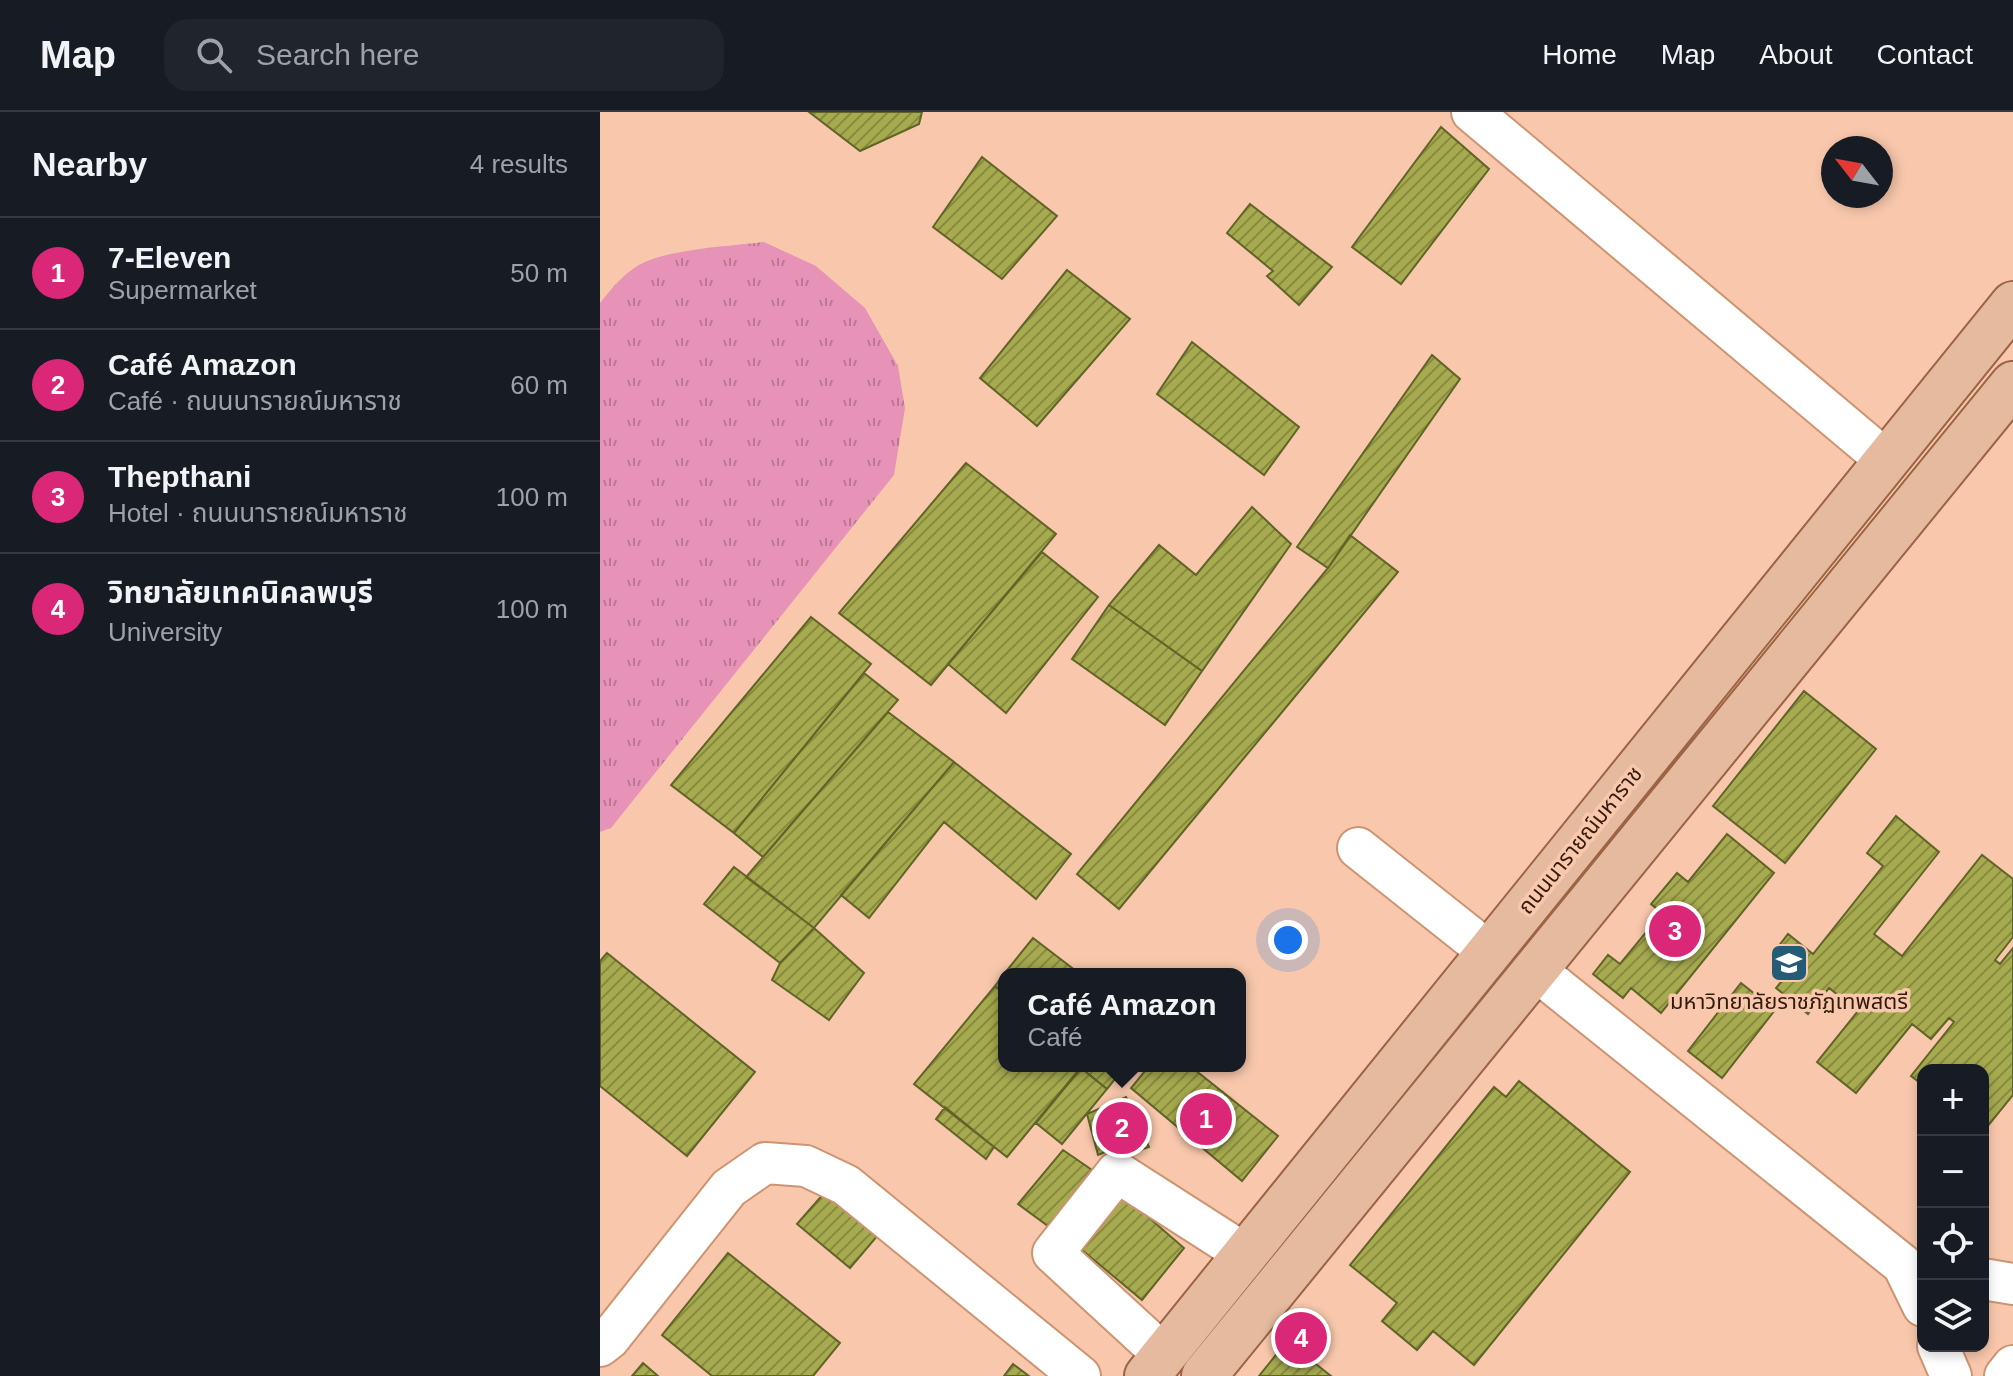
<!DOCTYPE html>
<meta charset="utf-8">
<style>
body{margin:0;font-family:Arial,"Noto Sans Thai",sans-serif;background:#20242c;color:#f1f3f6}
.controls{position:absolute;right:24px;bottom:24px;display:grid;overflow:hidden;border-radius:16px;box-shadow:0 4px 12px #0003}
.controls button{width:72px;height:72px;display:grid;place-items:center;padding:0;border:0;border-bottom:2px solid #363941;background:#171b24;color:#f1f3f6;font:40px sans-serif}
.compass{position:absolute;left:1221px;top:24px;width:72px;height:72px;border-radius:50%;background:#171b24;box-shadow:0 4px 12px #0003;rotate:301deg}
.you{position:absolute;left:688px;top:828px;width:28px;height:28px;margin:-20px;border:6px solid #fff;border-radius:50%;background:#1a73e8;box-shadow:0 0 0 12px #1a73e833}
.badge{display:grid;place-items:center;width:52px;height:52px;border-radius:50%;background:#db2777;color:#fff;font-size:26px;font-weight:700}
.pin{position:absolute;translate:-50% -50%;border:4px solid #fff;box-shadow:0 2px 8px #0006}
.popup{position:absolute;left:398px;top:856px;width:248px;height:104px;box-sizing:border-box;display:grid;place-content:center;border-radius:16px;background:#171b24;filter:drop-shadow(0 2px 6px #0005);font-size:26px;white-space:nowrap;color:#9ea1a6}
.popup b{font-size:30px;color:#f1f3f6}
.popup::after{content:'';position:absolute;left:50%;top:100%;margin-left:-16px;border:16px solid transparent;border-top-color:#171b24}
.list{margin:0;padding:0;list-style:none}
h2{display:flex;justify-content:space-between;align-items:center;height:104px;margin:0;padding:0 32px;font-size:34px}
h2 small{font-size:26px;font-weight:400;color:#9ea1a6}
.list li{display:grid;grid-template-columns:52px 1fr auto;gap:24px;align-items:center;box-sizing:border-box;height:112px;padding:0 32px;border-top:2px solid #363941}
.list b{display:block;font-size:30px;white-space:nowrap}
.list p{margin:0;font-size:26px;white-space:nowrap;color:#9ea1a6}
.list em{font-size:26px;font-style:normal;color:#9ea1a6}
.icon{flex:none;width:44px;height:44px;fill:none;stroke:currentColor;stroke-width:2;stroke-linecap:round;stroke-linejoin:round}
.map{position:relative;flex:none;width:1413px;height:1264px;overflow:hidden}
header{display:flex;align-items:center;gap:48px;box-sizing:border-box;height:112px;padding:0 40px;background:#171b24;border-bottom:2px solid #363941}
header strong{font-size:38px}
nav{display:flex;gap:44px;margin-inline-start:auto;font-size:28px}
.search{width:560px;height:72px;background:#20242c;display:flex;align-items:center;gap:20px;box-sizing:border-box;padding:0 28px;border-radius:24px;color:#9ea1a6;font-size:30px}
main{display:flex}
aside{flex:1;background:#171b24}
.map>svg:first-child{display:block}
.grass{fill:url(#grass-tufts)}
.building{fill:url(#building-hatch);stroke:#616427;stroke-width:2}
.lines{fill:none;stroke-linecap:round;stroke-linejoin:round}
.minor-casing{stroke:#cd9471;stroke-width:44}
.major-casing{stroke:#9b6442;stroke-width:48}
.minor{stroke:#fff;stroke-width:40}
.major{stroke:#e5ba9f;stroke-width:44}
.labels{text-anchor:middle;dominant-baseline:central;stroke-width:7;stroke-linejoin:round;paint-order:stroke}
.street-label{font-size:22px;fill:#311b0d;stroke:#f9c8ac}
.poi-label{font-size:22px;fill:#311b0d;stroke:#f9c8ac}
</style>
<header>
<strong>Map</strong>
<div class="search"><svg class="icon" aria-label="search" viewBox="0 0 24 24"><circle cx="10" cy="10" r="6"/><path d="M15 15l6 6"/></svg>Search here</div>
<nav><a>Home</a><a>Map</a><a>About</a><a>Contact</a></nav>
</header>
<main>
<aside>
<h2>Nearby<small>4 results</small></h2>
<ul class="list">
<li><span class="badge">1</span><div><b>7-Eleven</b><p>Supermarket</p></div><em>50 m</em></li>
<li><span class="badge">2</span><div><b>Café Amazon</b><p>Café · ถนนนารายณ์มหาราช</p></div><em>60 m</em></li>
<li><span class="badge">3</span><div><b>Thepthani</b><p>Hotel · ถนนนารายณ์มหาราช</p></div><em>100 m</em></li>
<li><span class="badge">4</span><div><b>วิทยาลัยเทคนิคลพบุรี</b><p>University</p></div><em>100 m</em></li>
</ul>
</aside>
<div class="map">
<svg width="1413" height="1264" viewBox="0 0 1413 1264">
<defs>
<pattern id="grass-tufts" width="24" height="20" patternUnits="userSpaceOnUse" patternTransform="scale(2)"><rect width="24" height="20" fill="#e793b8"/><path d="M3 7l-1-3M5 7V3M7 7l1-3M15 17l-1-3M17 17v-4M19 17l1-3" fill="none" stroke="#bc7794"/></pattern>
<pattern id="building-hatch" width="6" height="6" patternUnits="userSpaceOnUse" patternTransform="scale(2)"><rect width="6" height="6" fill="#a6ab4f"/><path d="M-1 1l2-2M0 6l6-6M5 7l2-2" fill="none" stroke="#888a40"/></pattern>
</defs>
<rect width="100%" height="100%" fill="#f9c8ac"/>
<path class="grass" d="M164,130L216,154L265,196L298,254L305,296L294,363L11,716L0,720V191C11,177 25,160 41,152C69,137 131,134 164,130Z"/>
<path class="building" d="M209,0H322L319,12L260,39Z
M841,15L889,57L801,172L752,135Z
M382,45L457,104L402,167L333,115Z
M650,92L732,155L699,193L667,164L673,159L627,121Z
M467,158L530,207L437,314L380,266Z
M592,230L699,315L664,363L557,282Z
M832,243L860,267L728,456L697,435Z
M366,351L456,422L331,573L239,501Z
M652,395L691,432L602,559L509,493L559,433L596,463Z
M750,423L798,460L519,797L477,762L728,456Z
M442,440L498,485L406,601L348,552Z
M509,493L602,559L565,613L472,547Z
M211,505L271,552L134,721L71,673Z
M264,561L298,588L163,745L134,721Z
M1204,579L1276,637L1185,751L1113,694Z
M288,600L354,650L214,816L146,765Z
M354,650L471,742L436,787L344,710L269,806L241,783Z
M1296,704L1339,740L1274,822L1302,844L1382,743L1413,767V825L1395,848L1400,852L1413,836V983L1383,1020V958H1323V973L1311,964L1354,910L1349,906L1331,927L1312,912L1256,981L1217,950L1258,899L1229,876L1208,902L1176,876L1193,855L1174,840L1188,822L1213,842L1283,754L1267,741Z
M1127,722L1174,761L1061,901L1031,876L1023,886L993,862L1008,843L1020,852L1062,801L1051,792L1077,761L1088,770Z
M134,755L214,816L180,851L104,792Z
M214,816L264,861L229,908L172,868L180,851Z
M433,826L480,862H404Z
M7,841L155,960L87,1044L0,974V849Z
M404,862V882L395,874Z
M1141,871L1175,898L1122,966L1088,939Z
M395,874L404,882V954H482L407,1045L314,972Z
M482,954H525L507,977L481,956Z
M549,954H590L678,1024L642,1069L531,976Z
M481,956L507,977L462,1032L436,1011Z
M919,969L1030,1060L874,1253L833,1219L817,1238L782,1209L797,1191L750,1153L894,975L906,985Z
M526,985L549,1035L517,1046L513,1037L498,1043L487,1002Z
M345,995L394,1035L386,1047L336,1007Z
M463,1038L492,1058L448,1114L418,1092Z
M226,1079L279,1122L250,1156L197,1112Z
M524,1084L584,1136L542,1188L482,1138Z
M128,1141L240,1231L213,1264H112L62,1223Z
M687,1229L731,1264H659Z
M43,1251L58,1264H32Z
M413,1252L429,1264H404Z"/>
<g class="lines">
<defs>
<path id="minor" d="M872,0L1287,349
M758,736L889,840
M934,857L1303,1153L1323,1194
M1383,1167L1413,1172
M0,1234L9,1227L129,1076L165,1051L206,1054L246,1073L480,1264
M1338,1234L1351,1264
M564,1243L453,1141L517,1060L645,1142
M1405,1264L1413,1254"/>
<path id="major" d="M547,1264L1413,192
M604,1264L1413,272"/>
</defs>
<use href="#minor" class="minor-casing"/>
<use href="#major" class="major-casing"/>
<use href="#minor" class="minor"/>
<use href="#major" class="major"/>
</g>
<defs>
<symbol id="university-square" viewBox="-11 -11 22 22"><rect x="-9" y="-9" width="18" height="18" rx="4" fill="#245c76" stroke="#f9c8ac"/><path d="M0-5L7-2L0 1L-7-2ZM-4 1L0 2.5L4 1V4Q0 6-4 4Z" fill="#fff"/></symbol>
</defs>
<g fill-rule="evenodd">
<use href="#university-square" x="1167" y="829" width="44" height="44"/>
</g>
<g class="labels">
<g class="street-label">
<text transform="translate(980 728) rotate(-51)">ถนนนารายณ์มหาราช</text>
</g>
<g class="poi-label">
<text x="1189" y="889">มหาวิทยาลัยราชภัฏเทพสตรี</text>
</g>
</g>
</svg>
<div class="controls">
<button>+</button>
<button>−</button>
<button><svg class="icon" aria-label="locate" viewBox="0 0 24 24"><circle cx="12" cy="12" r="6"/><path d="M12 2v4M12 18v4M2 12h4M18 12h4"/></svg></button>
<button><svg class="icon" aria-label="layers" viewBox="0 0 24 24"><path d="M12 4l9 5-9 5-9-5zM3 14l9 5 9-5"/></svg></button>
</div>
<svg class="compass" viewBox="-18 -18 36 36"><path d="M0-13l5 13h-10z" fill="#e53935"/><path d="M0 13l5-13h-10z" fill="#9ea1a6"/></svg>
<div class="you"></div>
<div class="pin badge" style="left:606px;top:1007px">1</div>
<div class="pin badge" style="left:522px;top:1016px">2</div>
<div class="popup"><b>Café Amazon</b>Café</div>
<div class="pin badge" style="left:1075px;top:819px">3</div>
<div class="pin badge" style="left:701px;top:1226px">4</div>
</div>
</main>
